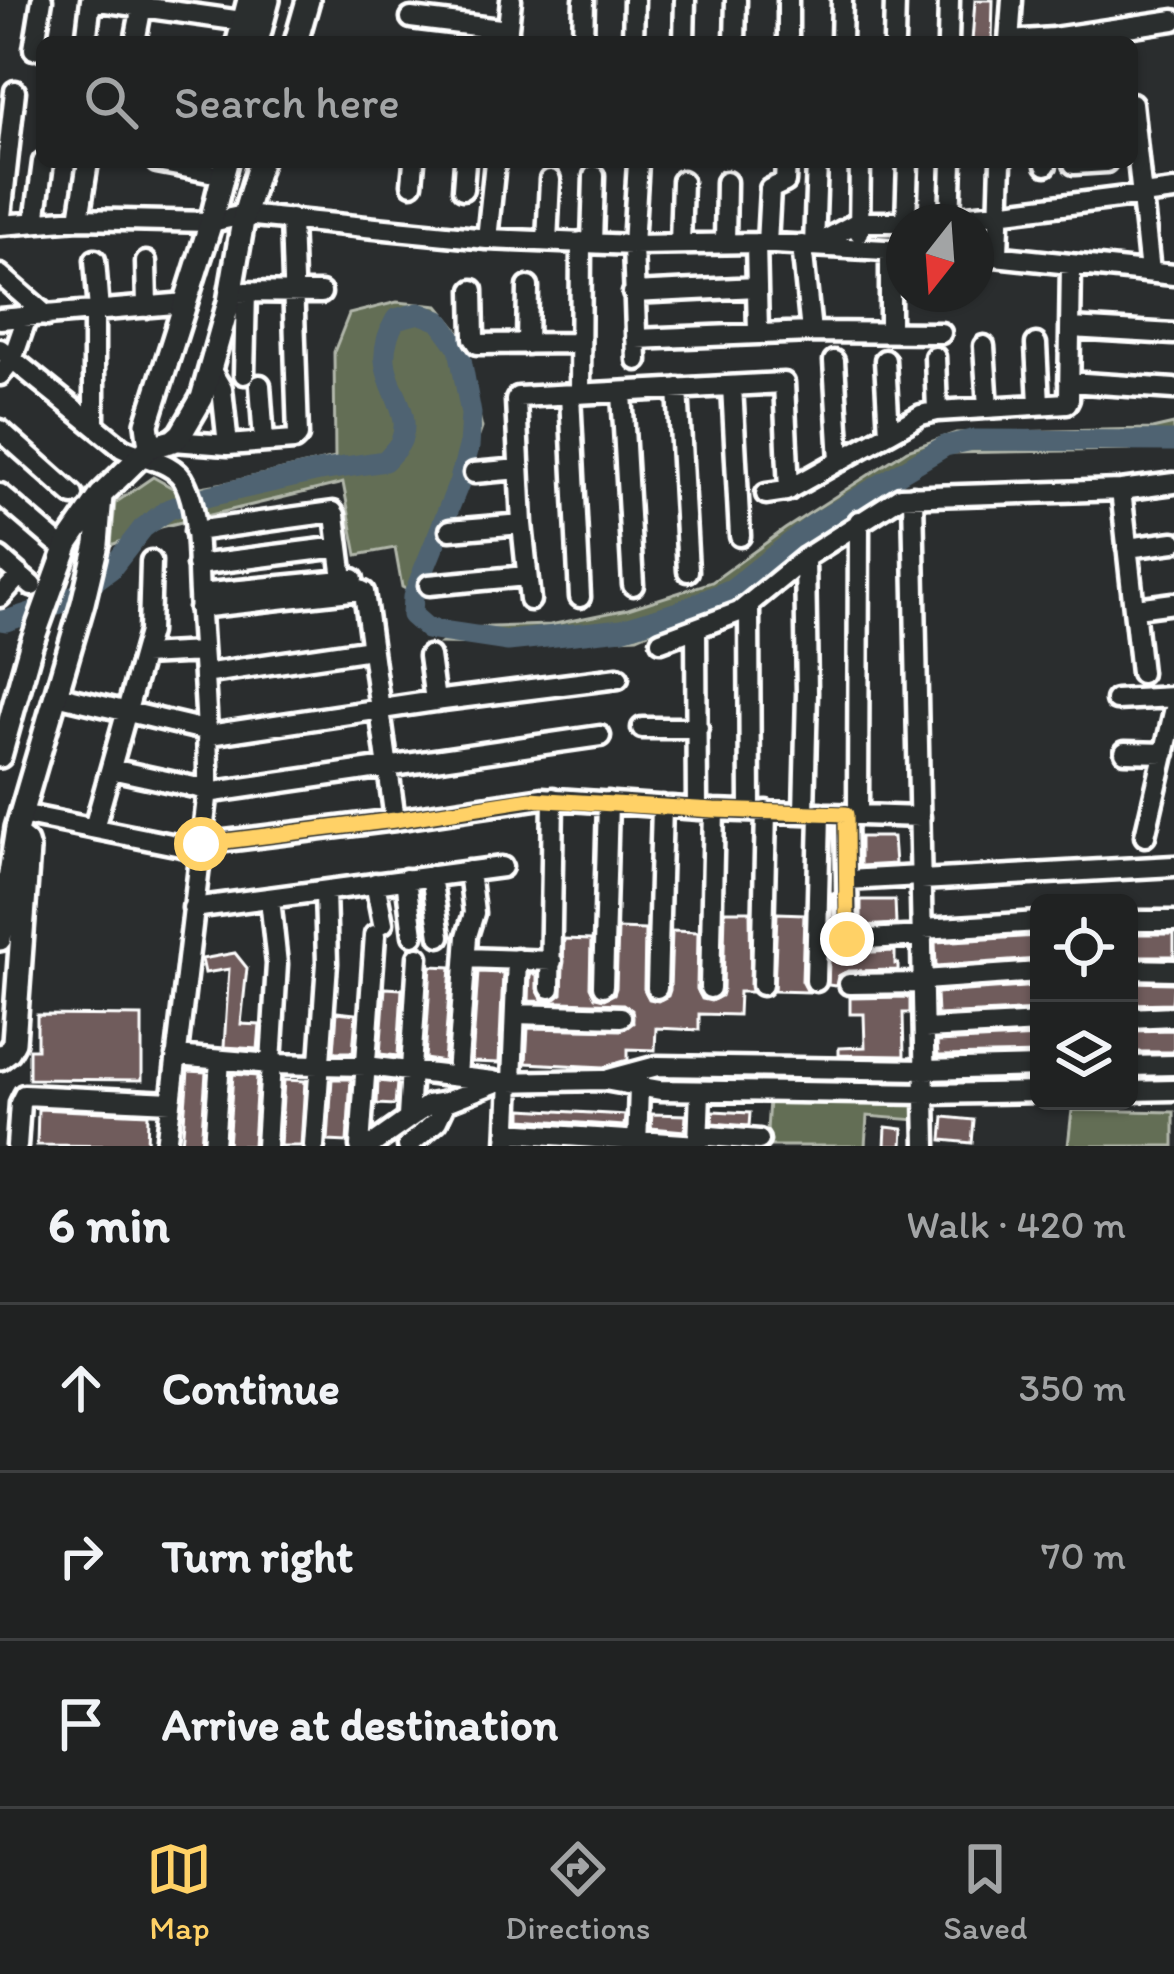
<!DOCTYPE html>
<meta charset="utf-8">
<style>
body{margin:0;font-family:Itim,sans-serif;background:#282a2a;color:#f1f3f6}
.controls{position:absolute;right:36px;bottom:36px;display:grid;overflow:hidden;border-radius:18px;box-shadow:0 3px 9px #0004}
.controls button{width:108px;height:108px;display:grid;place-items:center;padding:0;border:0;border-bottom:3px solid #3d3f40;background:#202222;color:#f1f3f6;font:60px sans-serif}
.compass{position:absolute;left:886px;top:204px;width:108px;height:108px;border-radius:50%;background:#202222;box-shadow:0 3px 9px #0004;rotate:197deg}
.stop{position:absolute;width:36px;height:36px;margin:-27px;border:9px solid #ffd166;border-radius:50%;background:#fff}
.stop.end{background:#ffd166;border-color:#fff;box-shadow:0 3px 12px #0008}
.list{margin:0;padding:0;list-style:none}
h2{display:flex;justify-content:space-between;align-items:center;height:156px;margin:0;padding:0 48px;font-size:51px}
h2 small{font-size:39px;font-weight:400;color:#a2a4a5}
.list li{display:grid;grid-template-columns:78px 1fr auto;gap:36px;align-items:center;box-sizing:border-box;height:168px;padding:0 48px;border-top:3px solid #3d3f40}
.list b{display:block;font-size:45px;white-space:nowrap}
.list em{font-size:39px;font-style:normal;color:#a2a4a5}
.icon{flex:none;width:66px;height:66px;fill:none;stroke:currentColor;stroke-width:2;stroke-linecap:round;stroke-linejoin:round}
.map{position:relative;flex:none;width:1174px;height:1146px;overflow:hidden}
.search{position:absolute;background:#202222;box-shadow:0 3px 9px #0004;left:36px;right:36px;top:36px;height:132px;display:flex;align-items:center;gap:30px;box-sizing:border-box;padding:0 42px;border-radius:18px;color:#a2a4a5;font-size:45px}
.sheet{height:660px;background:#202222}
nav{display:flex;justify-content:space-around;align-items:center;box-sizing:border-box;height:168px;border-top:3px solid #3d3f40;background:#202222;font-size:33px;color:#a2a4a5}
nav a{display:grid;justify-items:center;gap:6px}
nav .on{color:#ffd166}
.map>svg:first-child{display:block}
.green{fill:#636e55;stroke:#b1b6aa;stroke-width:3}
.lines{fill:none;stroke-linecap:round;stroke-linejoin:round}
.river{stroke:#4f6372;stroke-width:21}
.building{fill:#6f5c5c;stroke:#fff;stroke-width:3}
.minor-casing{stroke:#fff;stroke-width:27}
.major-casing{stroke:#fff;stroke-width:30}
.minor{stroke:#2a2d2e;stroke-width:18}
.major{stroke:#2a2d2e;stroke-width:21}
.route{stroke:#ffd166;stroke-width:15}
</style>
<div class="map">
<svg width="1174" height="1146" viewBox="0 0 1174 1146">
<rect width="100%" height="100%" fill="#2a2d2e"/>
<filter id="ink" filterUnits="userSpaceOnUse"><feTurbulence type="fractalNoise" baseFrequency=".00833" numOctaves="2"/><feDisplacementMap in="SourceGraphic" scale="24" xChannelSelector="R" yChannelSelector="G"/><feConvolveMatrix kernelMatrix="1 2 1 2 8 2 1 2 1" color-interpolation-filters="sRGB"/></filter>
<g filter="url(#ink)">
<path class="green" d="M397,302L438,306L460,333L482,428L421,597L402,587L395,548L357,555L343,483L161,527L111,545L115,503L153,477L178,491L230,482L335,458L334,352L349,314Z
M1174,424V444L1129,450L947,453L850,511L724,599L637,637L496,644L441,643L461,628L550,625L628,609L712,582L785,529L907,450L956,433L1152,429Z
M769,1100L917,1103L916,1120L867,1116L865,1146H766Z
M1072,1110L1174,1112V1146H1068Z"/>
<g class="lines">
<path class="river" d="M0,620L6,621L67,601L111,569L143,528L169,509L209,496L319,471L385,461C391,454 400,446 402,438C415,399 363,376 396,319L419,313L439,321L459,348L471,414L469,447L459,483L413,597L412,615L428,629L508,641L622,629L678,612L732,589L813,525L945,446L972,440L1174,441"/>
</g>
<path class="building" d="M975,0H993L992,42H972Z
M860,837H893L895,864L860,866Z
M832,893H834L835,940L837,948L849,953L895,951V964H898V970L848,971L838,976L836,986L828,985Z
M861,900H895L896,924L861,926Z
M725,911H750L751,992H739L738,1015L699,1014V1030L656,1028L655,1050L628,1049V1060L604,1067L526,1063L528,1028L621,1030L633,1023L632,1010L623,1004L529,1001L530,974H537V989L542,999L551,1001L562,994L564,939L591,940L590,987L595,997L604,999L614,994L616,988L618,929L645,930L644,989L649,999L658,1001L668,996L670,990L672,931L698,932L697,989L702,999L711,1001L721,996L723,989Z
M777,913L804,914L802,981L808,992L774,991Z
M1134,934H1174V956H1134Z
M1039,936V959L936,966L935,942Z
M235,953L247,968L241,1024L260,1025L258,1049L224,1047L229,969L205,973L202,959Z
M431,966L451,967L444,1062L425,1059Z
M478,972L503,973L499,1063L472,1062Z
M1129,982L1174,983L1172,1003L1129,1004Z
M1039,986V1010L937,1015L936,993Z
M385,988L402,989L398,1056L380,1054Z
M910,997V1013H903L904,1056L839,1055V1048L865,1047L864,1014H850V998Z
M337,1012L356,1014L353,1052H334Z
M37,1015L142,1016V1080L29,1079V1049H37Z
M1174,1030V1052H1129V1031Z
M1039,1037V1054L938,1056L937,1042Z
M188,1071L206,1072L201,1146L182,1145Z
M233,1074L257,1076L253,1146H228Z
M332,1079H351L347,1142L328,1141Z
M284,1080L305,1081L301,1146H280Z
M378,1081L397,1083L395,1105L377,1104Z
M38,1109L148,1114L147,1146L37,1145Z
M522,1109L625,1115L624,1126L522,1119Z
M713,1111L750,1113L749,1126L712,1123Z
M652,1114L686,1115L685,1131L651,1128Z
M944,1117L974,1120L972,1143L942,1140Z
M886,1127L903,1129L902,1146H885Z"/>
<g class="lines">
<defs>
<path id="minor" d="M92,0L242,21
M411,18L508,30
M507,37L511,0
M1009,41L1053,38L1174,20
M86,42L91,0
M135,42L143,0
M583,42L584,0
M633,42L634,0
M684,42L685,0
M735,42L736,0
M788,42V0
M841,42L842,0
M894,42L895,0
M948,42L949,0
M1009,42L1012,0
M34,49L42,0
M1132,103L1150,272
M157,162L209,172
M1074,164L1106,162
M1046,165V162
M412,184L414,162
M463,189L465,162
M79,219L88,162
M35,222L43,162
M906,222L908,162
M950,222L952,162
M0,225L79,219L211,222L244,215L487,239L633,245L756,243L904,251
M0,225L15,91
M859,232L860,162
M487,239L495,162
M547,241L550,180
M592,243L594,176
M725,243L726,182
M756,243L758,333
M767,243L770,189L785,182L786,162
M680,244L682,181
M802,245L811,332
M814,246L858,222H906L998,213L1174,191
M814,246L817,162
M976,254L1174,275
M998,255L1001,162
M95,260L99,311
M146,262L147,307
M0,275L47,316
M473,290L474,338L478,344L580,343
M231,292L321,293
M633,293L757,287
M0,319L186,303
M1071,328L1174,334
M890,332V252
M636,339L811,332L941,333
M527,344L528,287
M1036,344L1039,404
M984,346L988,408
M0,349L122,448C141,458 175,461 185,483C199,510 197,564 199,594C202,660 209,725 208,790L166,1146
M935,357L937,411
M637,360L633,245L638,162
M885,360L889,433
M834,361L840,461
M210,369L222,389L228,445
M244,374L246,292
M0,375L12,360L27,317
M1069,382L1174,389
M260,385L264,441
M732,386L740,536
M678,388L688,571
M622,393L633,585
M580,394L581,242
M570,395L580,597
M94,425V311
M0,430L73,495
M173,441L228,445L294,440L298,436L291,219
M474,473L519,469
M1121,490L1141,673
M0,494L56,542
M766,494L786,491L921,415L937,411L1067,403L1069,399L1071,264
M913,496L926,1146
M450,530L522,524
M195,531L333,512L335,515L343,579
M1127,548L1174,542
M0,558L32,586
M197,565L339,547
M429,585L526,576
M199,594L353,579
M0,597L20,575
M530,600L522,524L516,400L518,397L784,383L789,490
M749,606L750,811
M199,608L360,590L364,592L395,820
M1136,608L1174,603
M696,628L697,809
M661,641L739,612L805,558L900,497L1121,490L1174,483
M143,655L202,652
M429,656L435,701
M204,674L371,649
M56,695L209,731
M1116,700L1174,697
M642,728H698
M209,735L435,701L618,678
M1125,752L1165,753
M111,769L208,790
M207,793L600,736
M804,812L807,693L805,558
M21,814L201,850
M846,814L848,940L923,936
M858,814L859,521
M94,828L149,632L151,561
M1145,836L1174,712
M201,844L395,820L542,798L714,810L920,817
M431,876L440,936
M406,879L413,935
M847,880L920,876
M921,880L1174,866
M375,883L383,923
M193,908L502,867
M1129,921H1174
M923,929L1039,922
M466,958L552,961
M1129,969L1174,970
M924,980L1039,972
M816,981L820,813
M849,984L924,983
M762,985L766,811
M603,986L608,802
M550,988L553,798
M657,988L662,806
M710,988L714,810
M515,1014L621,1017
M1129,1018L1174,1016
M925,1029L1039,1023
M176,1056L271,1064L366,1066L493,1081
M1129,1066L1174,1065
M457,1076L467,936L474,913L469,871
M609,1079L657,1066L925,1070L1039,1067
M512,1081L517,959
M1129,1091L1174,1090
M408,1117L418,957
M508,1132L698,1145
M698,1135L759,1140
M17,1146L20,1103L24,1095L171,1102
M214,1146L220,1060
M266,1146L277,964L270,899
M314,1146L327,963L325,891
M360,1146L375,935
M370,1146L428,1105L446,1102L497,1082L604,1080L660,1090L926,1094L1039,1092
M408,1146L437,1121L446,1102
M507,1146L510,1081
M637,1146L639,1087
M698,1146L700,1091"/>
<path id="major" d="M238,42L249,0
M257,42L268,0
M296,42L308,0
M150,447L147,424L211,222L226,162
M0,756L31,645L68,543L101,495L150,447L173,441L181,434L202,398L229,302L244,215L260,162
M0,939L17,828L83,603L97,544L101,496
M0,1058L9,1051L14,1042L28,850L26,843L16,835"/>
</defs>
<use href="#minor" class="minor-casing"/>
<use href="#major" class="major-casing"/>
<use href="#minor" class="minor"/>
<use href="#major" class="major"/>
</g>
</g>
<g class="lines" filter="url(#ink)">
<path class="route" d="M201,844L395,820L530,799L714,810L846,814L847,939"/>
</g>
</svg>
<div class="controls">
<button><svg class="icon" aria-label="locate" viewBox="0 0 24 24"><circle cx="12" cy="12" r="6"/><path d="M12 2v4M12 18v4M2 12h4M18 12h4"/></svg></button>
<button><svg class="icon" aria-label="layers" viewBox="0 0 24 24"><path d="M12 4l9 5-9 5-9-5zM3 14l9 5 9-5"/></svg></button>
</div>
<svg class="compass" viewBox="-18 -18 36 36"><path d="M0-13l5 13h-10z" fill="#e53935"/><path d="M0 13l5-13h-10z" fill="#a2a4a5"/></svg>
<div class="stop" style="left:201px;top:844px"></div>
<div class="stop end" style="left:847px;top:939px"></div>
<div class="search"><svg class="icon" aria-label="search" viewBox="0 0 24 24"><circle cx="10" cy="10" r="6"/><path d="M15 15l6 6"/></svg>Search here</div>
</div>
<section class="sheet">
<h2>6 min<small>Walk · 420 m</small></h2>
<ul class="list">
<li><svg class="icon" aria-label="ahead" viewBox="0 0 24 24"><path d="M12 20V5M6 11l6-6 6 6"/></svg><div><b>Continue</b></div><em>350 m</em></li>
<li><svg class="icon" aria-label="right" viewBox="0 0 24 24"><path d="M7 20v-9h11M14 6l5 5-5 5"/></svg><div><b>Turn right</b></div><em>70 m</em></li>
<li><svg class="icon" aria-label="arrive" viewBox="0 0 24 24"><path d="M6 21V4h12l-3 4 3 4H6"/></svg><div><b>Arrive at destination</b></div></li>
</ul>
</section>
<nav>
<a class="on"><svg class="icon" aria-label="map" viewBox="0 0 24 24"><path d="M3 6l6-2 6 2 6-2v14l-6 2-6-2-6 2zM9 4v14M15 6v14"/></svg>Map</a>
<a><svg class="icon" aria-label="directions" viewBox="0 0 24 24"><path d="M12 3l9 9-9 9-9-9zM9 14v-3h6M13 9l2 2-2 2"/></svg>Directions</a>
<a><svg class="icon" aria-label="saved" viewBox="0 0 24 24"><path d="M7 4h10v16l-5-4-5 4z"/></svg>Saved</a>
</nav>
